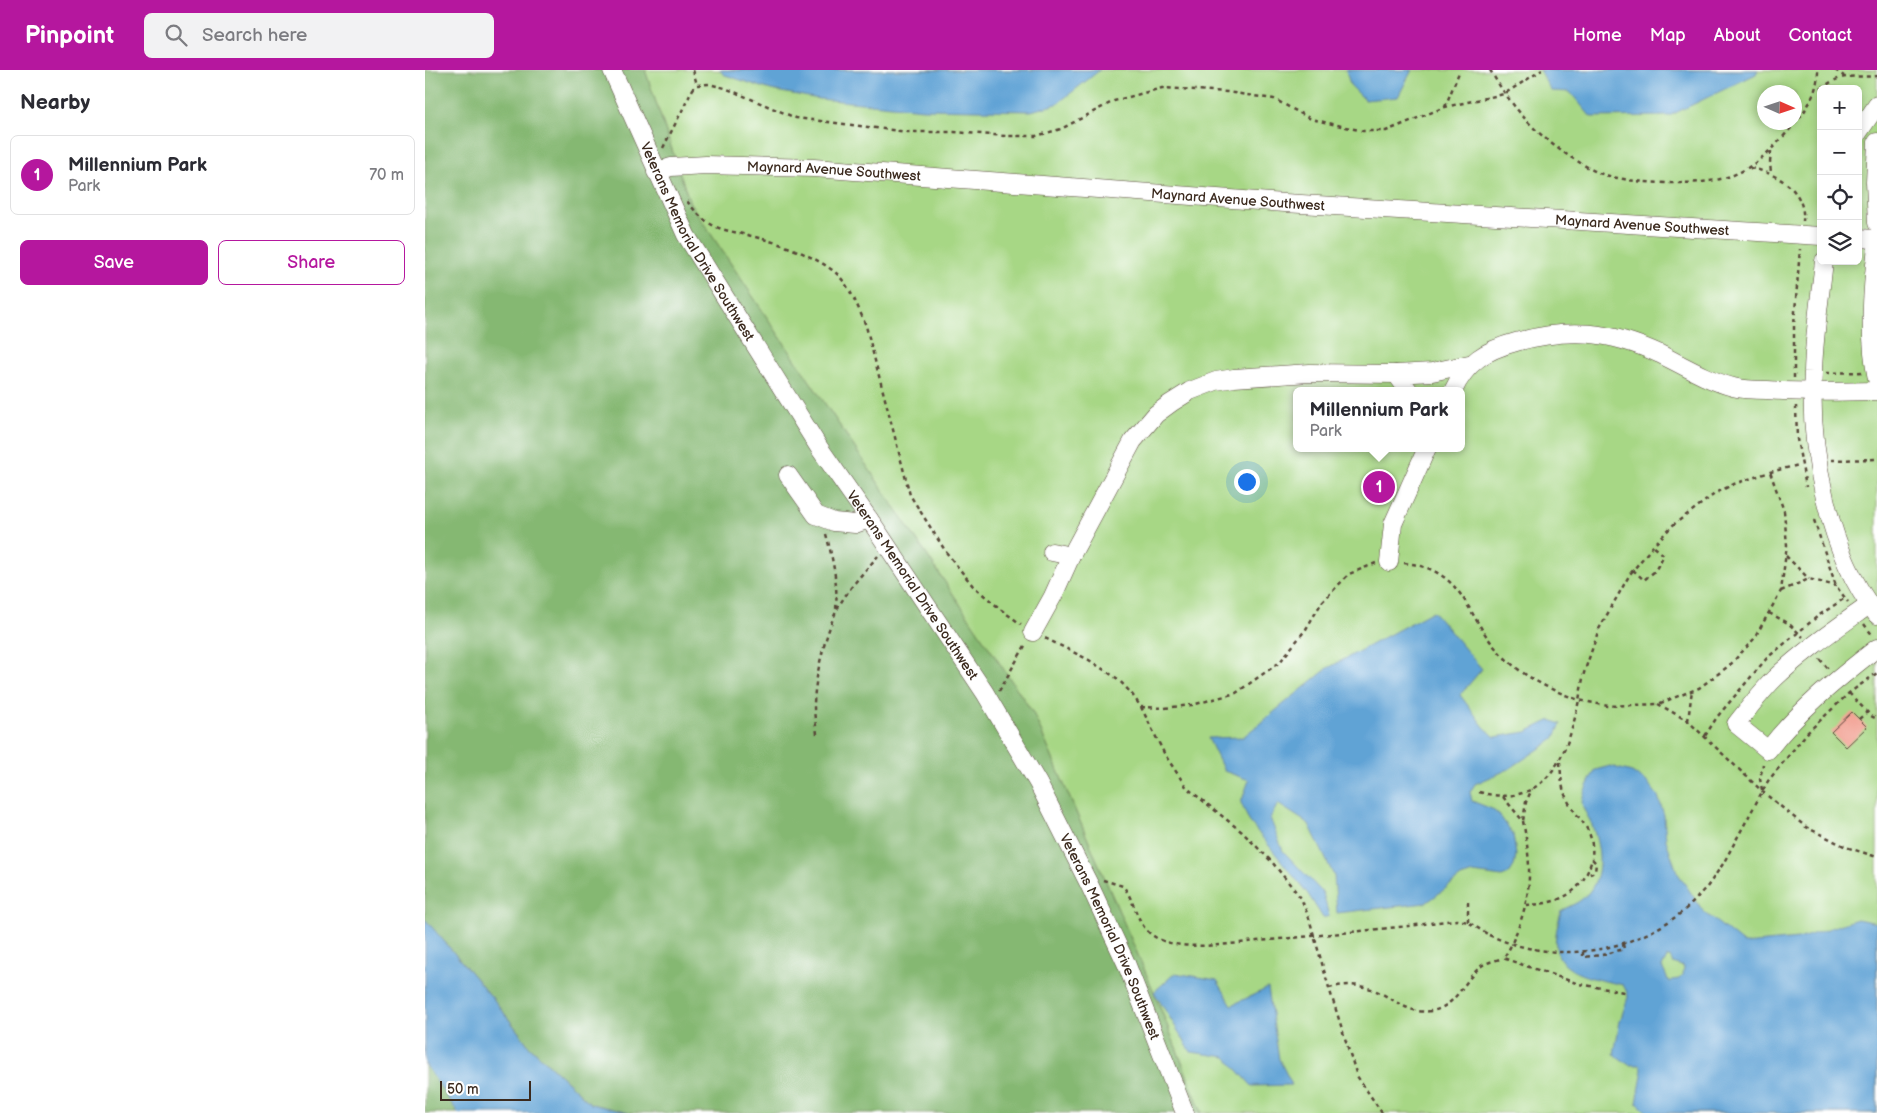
<!DOCTYPE html>
<meta charset="utf-8">
<style>
body{margin:0;font-family:"Balsamiq Sans",sans-serif;background:#f2f2f3;color:#2b2b33}
.controls{position:absolute;right:15px;top:15px;display:grid;overflow:hidden;border-radius:8px;box-shadow:0 2px 8px #0003}
.controls button{width:45px;height:45px;display:grid;place-items:center;padding:0;border:0;border-bottom:1px solid #e1e1e2;background:#fff;color:#2b2b33;font:25px sans-serif}
.compass{position:absolute;left:1332px;top:15px;width:45px;height:45px;border-radius:50%;background:#fff;box-shadow:0 2px 8px #0003;rotate:93deg}
.scale{position:absolute;left:15px;bottom:12px;width:91px;box-sizing:border-box;padding-left:5px;border:2px solid #3b2a1e;border-top:0;font-size:14px;line-height:18px;white-space:nowrap;color:#3b2a1e;-webkit-text-stroke:4px #fff;paint-order:stroke}
.you{position:absolute;left:821px;top:411px;width:18px;height:18px;margin:-12px;border:4px solid #fff;border-radius:50%;background:#1a73e8;box-shadow:0 0 0 8px #1a73e833}
.badge{display:grid;place-items:center;width:32px;height:32px;border-radius:50%;background:#b5179e;color:#fff;font-size:16px;font-weight:700}
.pin{position:absolute;translate:-50% -50%;border:2px solid #fff;box-shadow:0 1px 5px #0006}
.popup{position:absolute;left:868px;top:317px;width:172px;height:65px;box-sizing:border-box;display:grid;place-content:center;border-radius:8px;background:#fff;filter:drop-shadow(0 1px 4px #0005);font-size:16px;white-space:nowrap;color:#7c7c81}
.popup b{font-size:19px;color:#2b2b33}
.popup::after{content:'';position:absolute;left:50%;top:100%;margin-left:-10px;border:10px solid transparent;border-top-color:#fff}
.list{margin:0;padding:0;list-style:none}
h2{display:flex;justify-content:space-between;align-items:center;height:65px;margin:0;padding:0 20px;font-size:21px}
h2 small{font-size:16px;font-weight:400;color:#7c7c81}
.list li{display:grid;grid-template-columns:32px 1fr auto;gap:15px;align-items:center;box-sizing:border-box;height:80px;margin:0 10px 10px;padding:0 10px;border:1px solid #e1e1e2;border-radius:8px}
.list b{display:block;font-size:19px;white-space:nowrap}
.list p{margin:0;font-size:16px;white-space:nowrap;color:#7c7c81}
.list em{font-size:16px;font-style:normal;color:#7c7c81}
.actions{display:flex;gap:10px;padding:15px 20px}
.actions a{flex:1;padding:11px 0;border:1px solid #b5179e;border-radius:8px;text-align:center;font-size:18px;color:#b5179e}
.actions .main{background:#b5179e;color:#fff}
.icon{flex:none;width:28px;height:28px;fill:none;stroke:currentColor;stroke-width:2;stroke-linecap:round;stroke-linejoin:round}
.map{position:relative;flex:none;width:1452px;height:1043px;overflow:hidden}
header{display:flex;align-items:center;gap:30px;box-sizing:border-box;height:70px;padding:0 25px;background:#b5179e;color:#fff}
header strong{font-size:24px}
nav{display:flex;gap:28px;margin-inline-start:auto;font-size:18px}
.search{width:350px;height:45px;background:#f2f2f3;display:flex;align-items:center;gap:12px;box-sizing:border-box;padding:0 18px;border-radius:8px;color:#7c7c81;font-size:19px}
main{display:flex}
aside{flex:1;background:#fff}
.map>svg:first-child{display:block}
.green{fill:#a7d785;stroke:#718052;fill-rule:evenodd}
.forest{fill:#85b872;stroke:#607148}
.water{fill:#61a3d5;stroke:#4e667a;fill-rule:evenodd}
.building{fill:#f2a294}
.lines{fill:none;stroke-linecap:round;stroke-linejoin:round}
.minor-casing{stroke:#574639;stroke-width:19}
.path{stroke:#574639;stroke-width:2.5;stroke-dasharray:4 4;stroke-linecap:butt}
.minor{stroke:#fff;stroke-width:18}
.path-bridge{stroke:#574639;stroke-width:2.5;stroke-dasharray:4 4;stroke-linecap:butt}
.labels{text-anchor:middle;dominant-baseline:central;stroke-width:4;stroke-linejoin:round;paint-order:stroke}
.street-label{font-size:14px;fill:#3b2a1e;stroke:#fff}
</style>
<header>
<strong>Pinpoint</strong>
<div class="search"><svg class="icon" aria-label="search" viewBox="0 0 24 24"><circle cx="10" cy="10" r="6"/><path d="M15 15l6 6"/></svg>Search here</div>
<nav><a>Home</a><a>Map</a><a>About</a><a>Contact</a></nav>
</header>
<main>
<aside>
<h2>Nearby<small></small></h2>
<ul class="list">
<li><span class="badge">1</span><div><b>Millennium Park</b><p>Park</p></div><em>70 m</em></li>
</ul>
<div class="actions"><a class="main">Save</a><a>Share</a></div>
</aside>
<div class="map">
<svg width="1452" height="1043" viewBox="0 0 1452 1043">
<rect width="100%" height="100%" fill="#fff"/>
<filter id="ink" filterUnits="userSpaceOnUse"><feTurbulence type="fractalNoise" baseFrequency=".02" numOctaves="2"/><feDisplacementMap in="SourceGraphic" scale="10" xChannelSelector="R" yChannelSelector="G"/><feConvolveMatrix kernelMatrix="1 2 1 2 8 2 1 2 1" color-interpolation-filters="sRGB"/></filter>
<filter id="wash" filterUnits="userSpaceOnUse"><feTurbulence type="fractalNoise" baseFrequency=".0096" numOctaves="4" result="noise"/><feDisplacementMap in="SourceGraphic" scale="20" xChannelSelector="R" yChannelSelector="G"/><feGaussianBlur stdDeviation="1.12" result="paint"/><feColorMatrix in="noise" values="0 0 0 0 0 0 0 0 0 0 0 0 0 0 0 0 0 1.4 0 .05"/><feComposite in="paint" operator="in"/></filter>
<g filter="url(#wash)">
<rect width="100%" height="100%" fill="#f4e8d0"/>
<path class="green" d="M220,0H1452V1043H777L729,922L608,643L265,133ZM1396,19H1433V191H1396ZM1340,22H1370V52H1340ZM872,321H1036V378H872Z"/>
<path class="forest" d="M0,0H220L265,133L608,643L729,922L777,1043H204L166,1034L104,976L70,931L0,849Z
M0,994L33,1043H0Z"/>
<path class="water" d="M294,0H675L632,34L606,41L498,39L394,29L346,20L300,5Z
M921,0H987L973,27L940,30L925,15Z
M1114,0H1333L1331,4L1244,46L1166,47L1145,22L1126,21Z
M1008,541L1057,599L1035,625L1059,657L1070,667L1101,662L1126,650L1136,654L1129,669L1084,699L1050,714L1045,722L1047,731L1067,739L1075,746L1088,764L1091,785L1089,796L1084,804L1077,807L1048,803L1036,807L1001,833L912,843L909,806L884,754L853,734L845,748L858,781L898,823L904,846L898,848L883,824L824,751L816,733L824,710L799,701L783,668L818,667L903,598Z
M1185,696L1207,702L1222,712L1233,726L1239,745L1241,770L1252,802L1278,841L1319,874L1373,869L1432,849L1452,853V1043H1223L1212,1033L1217,1005L1215,995H1204L1189,984L1195,951L1203,927L1202,922L1198,915C1169,908 1125,905 1131,864C1132,857 1134,849 1136,841C1142,837 1148,835 1153,832C1179,815 1177,784 1168,758C1166,750 1158,741 1157,733C1157,723 1166,709 1170,700ZM1242,887H1245L1248,893L1259,897L1258,905L1254,909L1247,910L1244,912L1237,897Z
M0,849L70,931L104,976L166,1034L204,1043H33L0,994Z
M750,903L792,910L807,935L843,918L854,989L867,1015L827,1016L801,987L766,982L729,922Z"/>
<g id="blocks">
<path class="building" d="M1427,642L1442,657L1421,677L1406,662Z"/>
</g>
</g>
<g filter="url(#ink)">
<use href="#blocks" fill-opacity="0" stroke="#574639" stroke-width="1"/>
<g class="lines">
<defs>
<g id="minor">
<path id="s1" d="M187,0L261,165L395,379L451,459L560,623L613,713L664,814L701,893L760,1043"/>
<path d="M1433,63L1452,35"/>
<path d="M1452,72L1450,112L1452,153"/>
<path id="s2" d="M231,102L246,97L281,95L389,98L860,133L1396,166"/>
<path d="M1433,168L1452,169"/>
<path d="M1452,176C1447,219 1443,266 1452,309"/>
<path d="M1399,191C1395,228 1389,265 1388,302C1384,379 1403,483 1452,545"/>
<path d="M984,321L971,304L1007,302L1044,294"/>
<path d="M1028,321C1041,292 1061,280 1091,272C1145,257 1185,261 1235,284C1259,296 1282,310 1308,317C1319,320 1331,320 1342,320C1379,323 1415,322 1452,321"/>
<path d="M363,405L391,445L409,452L430,454L444,449"/>
<path d="M627,482L646,486"/>
<path d="M964,492L968,454L1002,378"/>
<path d="M1444,535C1412,558 1378,581 1349,609C1335,623 1323,639 1311,654L1343,680C1374,640 1412,609 1452,578"/>
<path d="M608,562L628,526L646,486L708,371L731,344L746,333L765,321L791,311L809,308L885,303L971,304"/>
</g>
</defs>
<use href="#minor" class="minor-casing"/>
<path class="path" d="M268,0L272,15
M1065,0C1087,38 1115,70 1154,92C1160,96 1167,100 1174,103C1198,111 1224,113 1249,113C1300,113 1322,106 1357,68C1375,48 1393,29 1393,0
M1410,0L1419,6
M272,15L284,14L300,18L371,48L483,62H529L581,66H611L636,59L689,31L737,18L802,22L849,29L886,49L938,61H961L1020,37L1079,24L1117,0
M1396,19C1417,2 1428,8 1452,6
M1020,37L1035,0
M238,78L268,19L272,15
M1346,81L1345,93L1346,103
M1325,98C1352,103 1381,120 1378,151
M262,131C287,164 299,158 334,168C358,174 392,187 411,203C425,216 434,239 441,256L485,425L521,482L548,516L579,542L596,554
M1401,303L1438,302
M1369,308V254L1375,179
M1371,336L1372,369L1381,417
M1406,390L1452,389
M1389,450L1411,516L1423,532
M401,464C408,490 413,513 411,540
M1361,486L1384,509
M979,493C1041,499 1040,547 1076,584C1097,606 1125,620 1154,630L1159,603L1174,559L1205,504L1228,476L1248,455L1291,423L1309,414L1345,402L1378,394
M1208,500L1219,510L1230,501L1239,485L1228,476
M1356,521L1384,509L1411,516
M1344,543L1363,553L1378,567
M1439,554L1448,566
M620,568L664,590L693,609L706,623L716,637L740,685L762,718L817,762L847,792L876,828L884,848L904,918L932,1006L957,1043
M1395,589L1404,600
M574,621L601,574
M1424,623L1446,646L1452,649
M1233,634L1263,651L1338,722L1381,757L1421,777L1452,787
M716,637L739,638L767,635L811,623L855,592L881,559L897,532L924,504L951,493
M1434,649L1442,642
M1263,651L1267,620
M392,664C391,655 389,645 389,636C389,611 400,565 411,542C420,522 439,502 453,486
M1280,666L1292,647L1342,588L1393,546L1420,528
M1135,692C1136,704 1136,716 1141,727C1153,753 1170,755 1167,789
M1337,720L1335,709L1338,694
M1054,722C1122,741 1143,684 1154,630L1183,636L1233,634L1274,618L1305,595L1329,569L1356,521L1362,475L1359,441L1345,402
M1078,727L1098,751L1101,732L1107,719
M1098,751C1106,793 1108,820 1092,861C1088,870 1085,880 1078,888L1154,914L1199,922
M678,810L698,816C711,832 711,856 730,867C754,882 804,874 832,871C882,867 933,861 984,856C1000,854 1017,851 1033,850L1043,852L1064,865
M1282,817L1298,794L1343,711L1382,663L1424,623L1452,603
M1101,835C1135,834 1158,823 1167,789L1171,793L1170,802L1162,805
M1043,852V828
M1158,882V887L1177,885L1199,879L1198,874
M904,918C918,914 932,914 946,919C967,926 982,945 1006,941C1031,937 1037,913 1054,898C1060,892 1070,891 1078,888"/>
<use href="#minor" class="minor"/>
<path class="path-bridge" d="M1064,865C1125,893 1194,886 1249,848C1256,843 1265,836 1272,828C1275,824 1278,820 1282,817"/>
</g>
</g>
<g class="labels">
<g class="street-label">
<text stroke="none"><textPath href="#s2" startOffset="179">Maynard Avenue Southwest</textPath></text>
<text stroke="none"><textPath href="#s2" startOffset="584">Maynard Avenue Southwest</textPath></text>
<text stroke="none"><textPath href="#s2" startOffset="989">Maynard Avenue Southwest</textPath></text>
<text stroke="none"><textPath href="#s1" startOffset="192">Veterans Memorial Drive Southwest</textPath></text>
<text stroke="none"><textPath href="#s1" startOffset="598">Veterans Memorial Drive Southwest</textPath></text>
<text stroke="none"><textPath href="#s1" startOffset="1002">Veterans Memorial Drive Southwest</textPath></text>
</g>
</g>
</svg>
<div class="controls">
<button>+</button>
<button>−</button>
<button><svg class="icon" aria-label="locate" viewBox="0 0 24 24"><circle cx="12" cy="12" r="6"/><path d="M12 2v4M12 18v4M2 12h4M18 12h4"/></svg></button>
<button><svg class="icon" aria-label="layers" viewBox="0 0 24 24"><path d="M12 4l9 5-9 5-9-5zM3 14l9 5 9-5"/></svg></button>
</div>
<svg class="compass" viewBox="-18 -18 36 36"><path d="M0-13l5 13h-10z" fill="#e53935"/><path d="M0 13l5-13h-10z" fill="#7c7c81"/></svg>
<div class="scale">50 m</div>
<div class="you"></div>
<div class="pin badge" style="left:954px;top:417px">1</div>
<div class="popup"><b>Millennium Park</b>Park</div>
</div>
</main>
